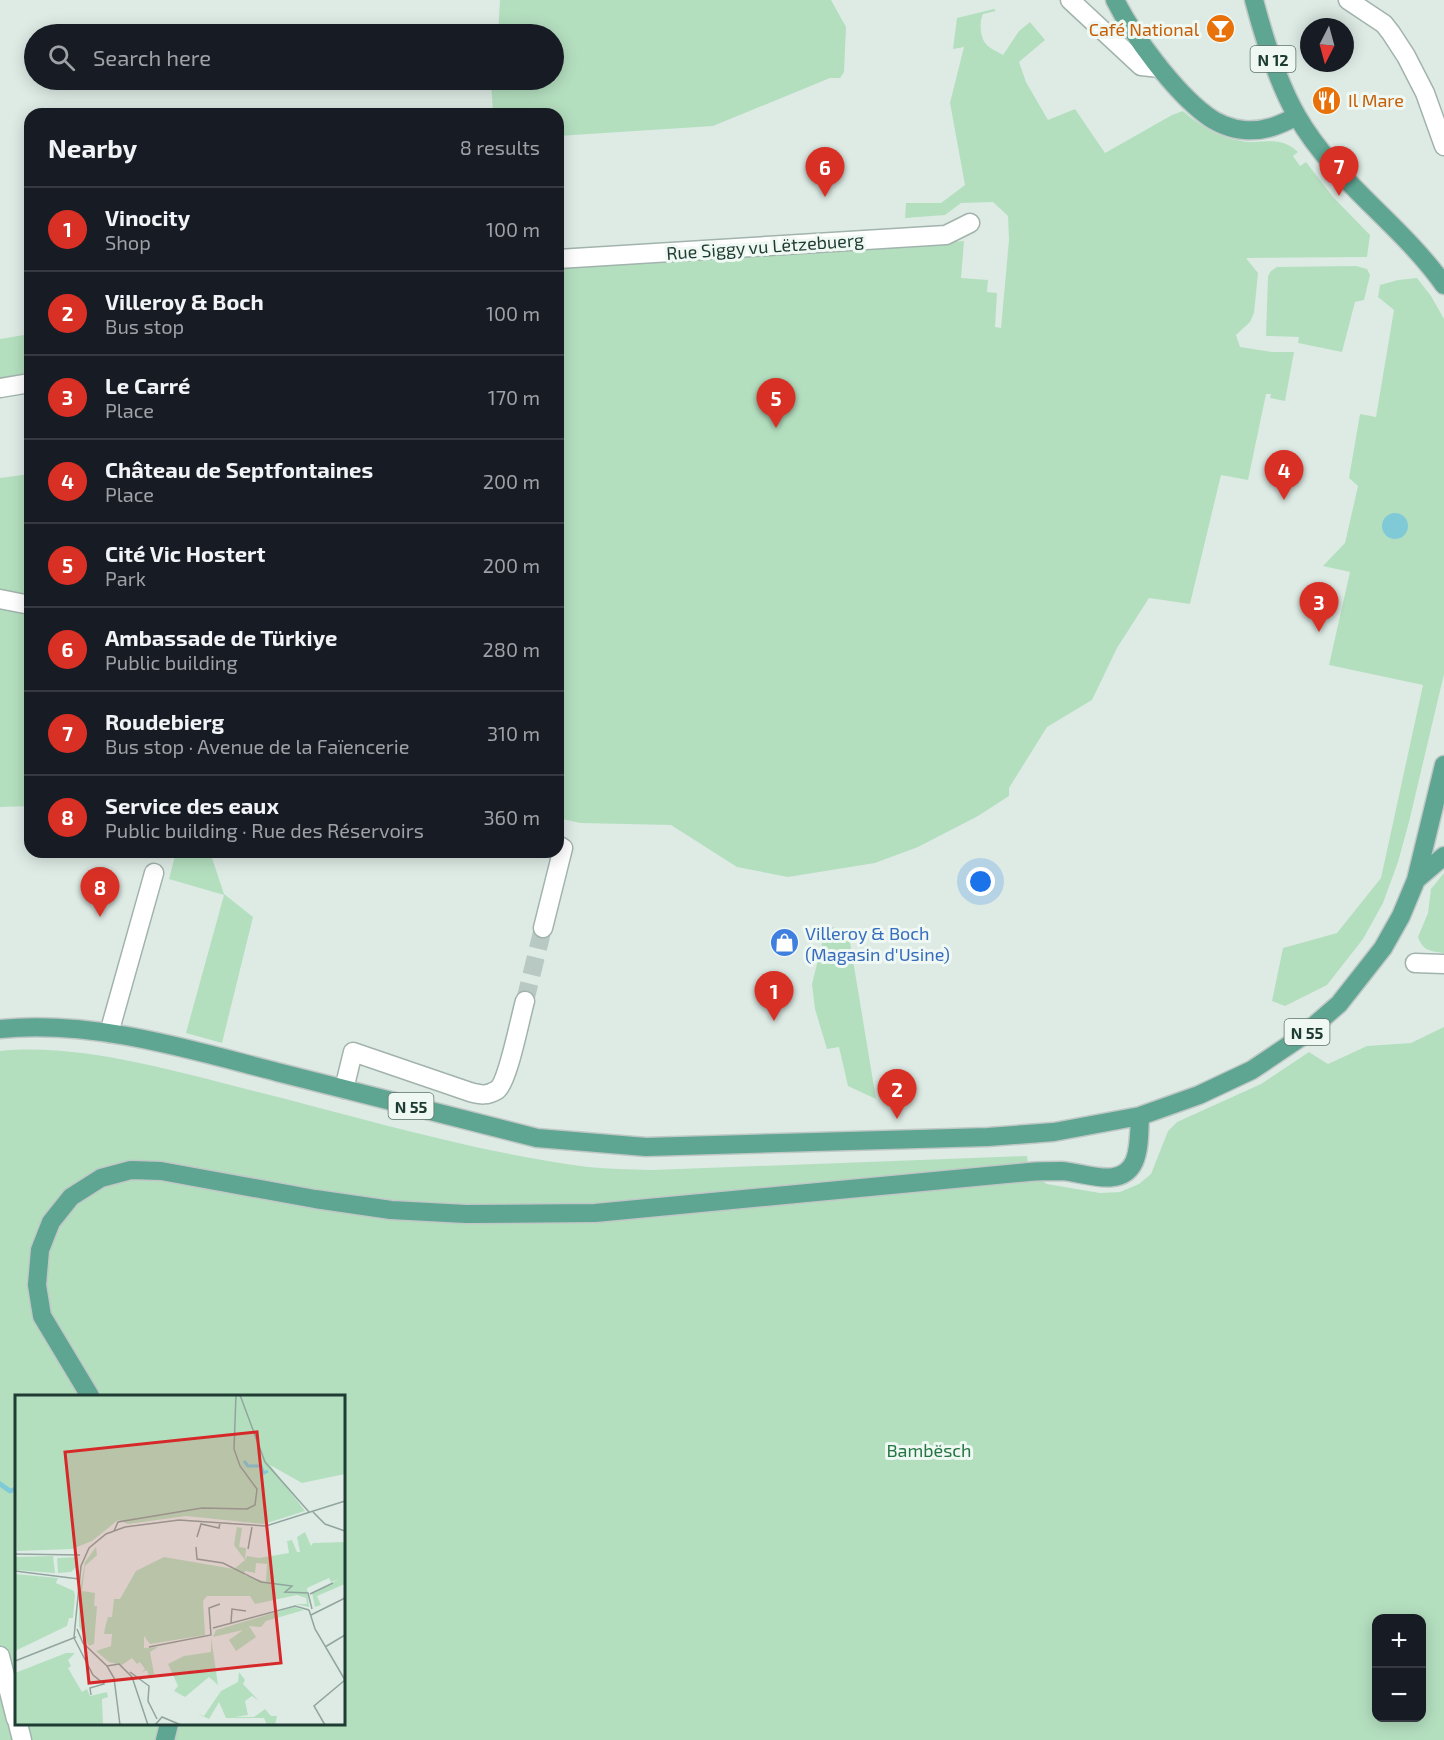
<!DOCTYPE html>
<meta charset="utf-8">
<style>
body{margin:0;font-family:"Exo 2",sans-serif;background:#20242c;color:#f1f3f6}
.controls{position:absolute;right:18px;bottom:18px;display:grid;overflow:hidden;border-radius:12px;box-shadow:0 3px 15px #0003}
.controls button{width:54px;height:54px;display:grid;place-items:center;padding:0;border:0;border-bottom:2px solid #363941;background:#171b24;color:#f1f3f6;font:30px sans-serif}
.compass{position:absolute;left:1300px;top:18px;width:54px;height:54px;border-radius:50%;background:#171b24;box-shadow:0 3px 15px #0003;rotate:186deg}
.you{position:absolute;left:981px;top:882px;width:21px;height:21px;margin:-15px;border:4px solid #fff;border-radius:50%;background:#1a73e8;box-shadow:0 0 0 9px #1a73e833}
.badge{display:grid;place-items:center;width:39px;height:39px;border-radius:50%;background:#d93025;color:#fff;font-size:20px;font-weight:700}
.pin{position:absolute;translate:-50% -50px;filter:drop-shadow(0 2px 3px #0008)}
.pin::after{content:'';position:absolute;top:32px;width:21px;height:18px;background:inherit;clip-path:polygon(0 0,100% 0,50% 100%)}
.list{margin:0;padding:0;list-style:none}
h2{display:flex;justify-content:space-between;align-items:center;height:78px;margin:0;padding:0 24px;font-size:26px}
h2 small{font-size:20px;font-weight:400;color:#9ea1a6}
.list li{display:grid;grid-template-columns:39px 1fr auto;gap:18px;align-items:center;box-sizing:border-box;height:84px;padding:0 24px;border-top:2px solid #363941}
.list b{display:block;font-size:22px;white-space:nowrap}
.list p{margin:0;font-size:20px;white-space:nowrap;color:#9ea1a6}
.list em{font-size:20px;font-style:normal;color:#9ea1a6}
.icon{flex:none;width:33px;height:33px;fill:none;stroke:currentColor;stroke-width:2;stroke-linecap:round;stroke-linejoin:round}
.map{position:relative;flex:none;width:1444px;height:1740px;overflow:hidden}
.search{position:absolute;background:#171b24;box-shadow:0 3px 15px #0003;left:24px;top:24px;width:540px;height:66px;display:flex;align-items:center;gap:15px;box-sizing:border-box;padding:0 21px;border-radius:33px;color:#9ea1a6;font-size:22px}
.panel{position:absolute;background:#171b24;box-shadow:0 3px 15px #0003;left:24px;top:108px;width:540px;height:750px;border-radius:18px}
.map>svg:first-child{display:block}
.green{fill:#b4dfbf;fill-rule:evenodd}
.water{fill:#80cad7}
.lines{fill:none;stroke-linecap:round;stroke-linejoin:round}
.stream{stroke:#80cad7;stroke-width:5}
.minor-tunnel{stroke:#b8c8c2;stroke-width:18;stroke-dasharray:18 9;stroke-linecap:butt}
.minor-casing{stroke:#a1b3ac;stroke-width:21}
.major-casing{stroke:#c0c8c6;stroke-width:21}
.minor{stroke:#fff;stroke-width:18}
.major{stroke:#5ea592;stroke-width:18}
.labels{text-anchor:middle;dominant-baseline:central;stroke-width:6;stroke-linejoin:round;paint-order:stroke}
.shield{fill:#eff8f3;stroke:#5d746d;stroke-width:1.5}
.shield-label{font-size:16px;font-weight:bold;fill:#1e3c34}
.food-label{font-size:18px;fill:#c56008;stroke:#eff8f3;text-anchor:end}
.street-label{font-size:18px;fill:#1e3c34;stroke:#eff8f3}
.shop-label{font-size:18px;fill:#366cbe;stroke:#eff8f3;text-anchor:start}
.park-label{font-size:18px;fill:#247743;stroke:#eff8f3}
.inset-river{fill:none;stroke:#80cad7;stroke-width:3}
.inset-road{fill:none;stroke:#91a59e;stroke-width:1.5}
.view{fill:#d62828;fill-opacity:0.15;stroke:#d62828;stroke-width:3}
.inset-edge{fill:none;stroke:#1e3c34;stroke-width:3}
</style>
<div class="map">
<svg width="1444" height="1740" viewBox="0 0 1444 1740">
<rect width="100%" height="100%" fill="#deebe5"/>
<path class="green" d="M500,0H831L846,27L844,72L840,78H830L713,126L558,136V114H493L491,80H554V34H498Z
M994,9L996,11L983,14C979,21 980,38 986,44C989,48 998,52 1003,55L1019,31L1030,22L1045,40L1019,62L1026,82L1048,120L1075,109L1105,153L1172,115L1183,111C1201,126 1217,137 1241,141C1263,145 1279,134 1298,152L1293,156L1300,166L1306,162L1333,197L1370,235L1367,257L1246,258L1258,273L1254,313L1250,322L1236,335L1240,347L1272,352H1294L1285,401L1270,398L1271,394H1266L1248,480L1221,475L1190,604L1149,598L1117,648L1092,700L1047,727L1009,788V796L978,816L918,847L875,863L788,877L737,867L671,825L580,823L558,818V266L964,241L961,278L988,280L987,292L997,293L995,327L1001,328L1009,240L1008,216L993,202L961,203L945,215L905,218L906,203H941L965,185L950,103L964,47L953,49L957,18Z
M1356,266L1367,269L1370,275L1364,300L1355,302L1342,352L1298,343L1299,337L1266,336L1268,276L1271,271L1277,267Z
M1417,278L1431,296L1444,319V674L1409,822L1398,862L1383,903L1363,939L1327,985L1285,1006L1272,1001L1283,948L1337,933L1381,878L1423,685L1329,665L1350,572L1323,566L1345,543L1358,486L1349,478L1360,414L1376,417L1394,310L1378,297L1380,285L1398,280Z
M30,334V376L0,381V339Z
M30,474V715L26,748L30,749V806L0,807V478Z
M176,852H210L224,894L253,917L222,1043L186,1033L224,895L169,879Z
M1444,873V953C1430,951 1423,951 1418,937L1428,913L1431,889Z
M831,927L845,930L849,936L876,1099L848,1086L839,1047L827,1049L815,1009L812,984L824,936Z
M1444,1027V1740H0V1051C78,1043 171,1070 246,1089C359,1117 472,1152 588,1167C609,1169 631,1169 652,1170L1027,1156L1029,1172L1047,1184L1100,1193L1120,1192L1139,1184L1151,1174L1168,1131L1177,1122L1261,1084L1309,1052L1328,1064L1367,1046L1411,1043ZM16,1396H344V1724H16ZM1376,1618H1422V1718H1376Z"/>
<path class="water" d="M1382 526a13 13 0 1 1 26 0a13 13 0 1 1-26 0Z"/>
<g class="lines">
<path class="stream" d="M0,1484L10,1491L16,1489"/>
<path class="minor-tunnel" d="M525,1001L543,928"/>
<defs>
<path id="minor" d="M1070,0L1141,66L1160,68
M1348,0L1384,24L1391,33L1406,56L1425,93L1444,146
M558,259L946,235L970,223
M0,388L30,383
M0,599L30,605
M543,928L563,848L558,845
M1415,963L1444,964
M109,1033L154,873
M344,1089L353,1052L470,1092C481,1095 487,1096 497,1090C508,1082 520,1018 525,1001
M0,1656L16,1719
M18,1724L22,1740"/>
<path id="major" d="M1115,0C1133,36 1174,91 1206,115C1216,123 1231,129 1244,130C1264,132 1280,125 1297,116
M1254,0C1264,38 1277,81 1297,116C1334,181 1401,224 1444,285
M1416,880L1444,856
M0,1029C94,1020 188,1049 277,1072C364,1094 451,1116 537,1138L646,1147L988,1137L1054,1132L1140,1116L1199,1095L1252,1070L1301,1037L1339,1004L1383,948L1401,916L1416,880L1444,765
M90,1396L42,1316L37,1285L40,1250L51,1222L71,1197L101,1178L131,1170L161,1171L315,1199L391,1210L466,1214L595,1213L1029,1172C1039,1171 1050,1171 1061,1171C1084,1172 1121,1190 1134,1162C1140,1149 1139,1130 1140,1116
M165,1740L169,1724"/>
</defs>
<use href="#minor" class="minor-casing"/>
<use href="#major" class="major-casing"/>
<use href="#minor" class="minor"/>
<use href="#major" class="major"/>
</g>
<defs>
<symbol id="bar-disc" viewBox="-11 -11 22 22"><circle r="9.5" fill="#e8710a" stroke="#eff8f3"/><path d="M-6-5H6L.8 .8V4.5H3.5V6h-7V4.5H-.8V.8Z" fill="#fff"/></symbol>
<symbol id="restaurant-disc" viewBox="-11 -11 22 22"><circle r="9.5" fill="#e8710a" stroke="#eff8f3"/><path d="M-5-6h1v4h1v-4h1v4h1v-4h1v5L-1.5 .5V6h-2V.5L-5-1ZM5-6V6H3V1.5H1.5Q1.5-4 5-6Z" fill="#fff"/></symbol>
<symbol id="shop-disc" viewBox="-11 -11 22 22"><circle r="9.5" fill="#3f7fe0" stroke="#eff8f3"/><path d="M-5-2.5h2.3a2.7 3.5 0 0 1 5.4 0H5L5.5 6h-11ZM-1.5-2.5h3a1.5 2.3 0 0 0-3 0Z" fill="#fff"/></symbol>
</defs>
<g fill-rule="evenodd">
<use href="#bar-disc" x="1204" y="12" width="33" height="33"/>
<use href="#restaurant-disc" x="1310" y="84" width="33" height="33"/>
<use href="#shop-disc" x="768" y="926" width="33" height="33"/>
</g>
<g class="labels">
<g class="shield">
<rect x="1250.5" y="46" width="45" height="26" rx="4.5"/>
<rect x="1284.5" y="1019" width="45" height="26" rx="4.5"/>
<rect x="388.5" y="1093" width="45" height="26" rx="4.5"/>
</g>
<g class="shield-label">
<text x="1273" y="59">N 12</text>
<text x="1307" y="1032">N 55</text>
<text x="411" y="1106">N 55</text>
</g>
<g class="food-label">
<text x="1199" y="29">Café National</text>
<text x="1348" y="100" text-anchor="start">Il Mare</text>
</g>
<g class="street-label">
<text transform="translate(765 246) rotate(-4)">Rue Siggy vu Lëtzebuerg</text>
</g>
<g class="shop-label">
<text x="805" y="933">Villeroy &amp; Boch<tspan x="805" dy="21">(Magasin d'Usine)</tspan></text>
</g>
<g class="park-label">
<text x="929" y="1450">Bambësch</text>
</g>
</g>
<g transform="translate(15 1395)">
<rect width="330" height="330" fill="#deebe5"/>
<path d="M0,0H330V79L287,88L255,70L290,116L249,129L171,121L113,129L103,125L77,146L57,154L2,156ZM222,132L227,133L224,152L231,153L230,165L232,161L244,163L274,158L272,146L277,145L282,157H285L282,142L290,137L296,151L298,148L330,147V189L302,201L306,210L300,212L297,198L324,184L316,187L314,183L292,193L294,212L280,209H292L291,203L282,200L240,209L235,201H192L188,206L190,240L135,249L129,241V253L143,252L135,257L139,279L134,281L132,275L127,277L130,274L125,267L122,269L117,263L107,270L94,267L81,256L96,251L97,239H89L90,233L93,222H97L99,204H105L121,176L149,162L219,174L230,165L219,150ZM241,168L252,169L251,187L229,180L230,176L240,178ZM81,152L82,160L70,171L67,196L80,198L79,211H82L79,249L74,251L64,231V201L70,167ZM0,162L38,161L40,178L0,175ZM63,162V170L56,177L43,178L42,163ZM0,179L43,183L41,188L59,196L60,201L58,223H54L52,231L0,256ZM279,212L289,215L251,226L246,232L234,231L241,242L221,256L214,245L228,235L198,242L201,235ZM196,242L203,290L194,282L170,302L159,296L163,291L153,269L169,261L196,257ZM51,258H60L53,265L56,271L53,273L67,297L72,294L75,301L92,297L93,302L87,304L88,330H1L0,278ZM224,277L230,285L228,289L244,306L237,301L230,306L233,320L220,322H239L250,314L256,321H262L260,330H252L249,323H211L204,307L194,324L181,318L189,321L206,296L223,287Z" fill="#b4dfbf" fill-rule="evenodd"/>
<path class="inset-river" d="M229,66L233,71H246L249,78L253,76"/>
<path class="inset-road" d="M225,0L250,67L294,117M298,117L310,129L330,136M99,136L103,127L187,113L232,114L240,110L242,94L225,71L219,54L221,0M182,142L186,129L204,133L205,128M181,152L182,164L208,168L246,187L277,191L270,197L293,198L297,214M233,154L237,132M0,159L65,160M0,176L64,184M295,199L318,188M294,215L300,234L330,285M296,220L330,203M216,228L217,214L231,216M198,233L280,211L294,215M62,234L68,248L92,271L99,283L105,330M59,242L66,171L74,153L91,139L110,132L164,125L251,131L330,106M59,243L78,280L89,289L75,293L76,300M134,252L196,240L194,213L205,209M310,252L330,240M0,266L61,242M92,271L104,269L117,282L133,330M115,277L134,291L133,306L142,324M140,330L147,322L166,330M310,330L299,311L330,285"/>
<path class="view" d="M242,37L266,268L74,288L50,57Z"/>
<rect width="330" height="330" class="inset-edge"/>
</g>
</svg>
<div class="controls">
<button>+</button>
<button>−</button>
</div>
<svg class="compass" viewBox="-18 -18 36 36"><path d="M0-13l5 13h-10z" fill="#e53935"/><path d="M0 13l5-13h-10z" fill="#9ea1a6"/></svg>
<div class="you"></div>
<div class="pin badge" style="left:774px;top:1021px">1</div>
<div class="pin badge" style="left:897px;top:1119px">2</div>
<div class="pin badge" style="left:1319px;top:632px">3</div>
<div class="pin badge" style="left:1284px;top:500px">4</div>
<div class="pin badge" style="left:776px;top:428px">5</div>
<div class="pin badge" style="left:825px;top:197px">6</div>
<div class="pin badge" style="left:1339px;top:196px">7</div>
<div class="pin badge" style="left:100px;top:917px">8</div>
<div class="search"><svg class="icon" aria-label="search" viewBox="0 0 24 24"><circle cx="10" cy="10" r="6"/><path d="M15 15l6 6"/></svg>Search here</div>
<section class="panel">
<h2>Nearby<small>8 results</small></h2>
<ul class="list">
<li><span class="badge">1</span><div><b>Vinocity</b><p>Shop</p></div><em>100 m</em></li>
<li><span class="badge">2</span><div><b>Villeroy &amp; Boch</b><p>Bus stop</p></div><em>100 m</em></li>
<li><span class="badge">3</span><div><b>Le Carré</b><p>Place</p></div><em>170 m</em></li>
<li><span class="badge">4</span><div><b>Château de Septfontaines</b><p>Place</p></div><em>200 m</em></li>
<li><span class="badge">5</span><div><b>Cité Vic Hostert</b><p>Park</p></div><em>200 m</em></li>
<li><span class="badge">6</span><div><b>Ambassade de Türkiye</b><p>Public building</p></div><em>280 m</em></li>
<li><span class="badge">7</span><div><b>Roudebierg</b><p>Bus stop · Avenue de la Faïencerie</p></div><em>310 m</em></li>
<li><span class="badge">8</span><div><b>Service des eaux</b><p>Public building · Rue des Réservoirs</p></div><em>360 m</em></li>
</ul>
</section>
</div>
